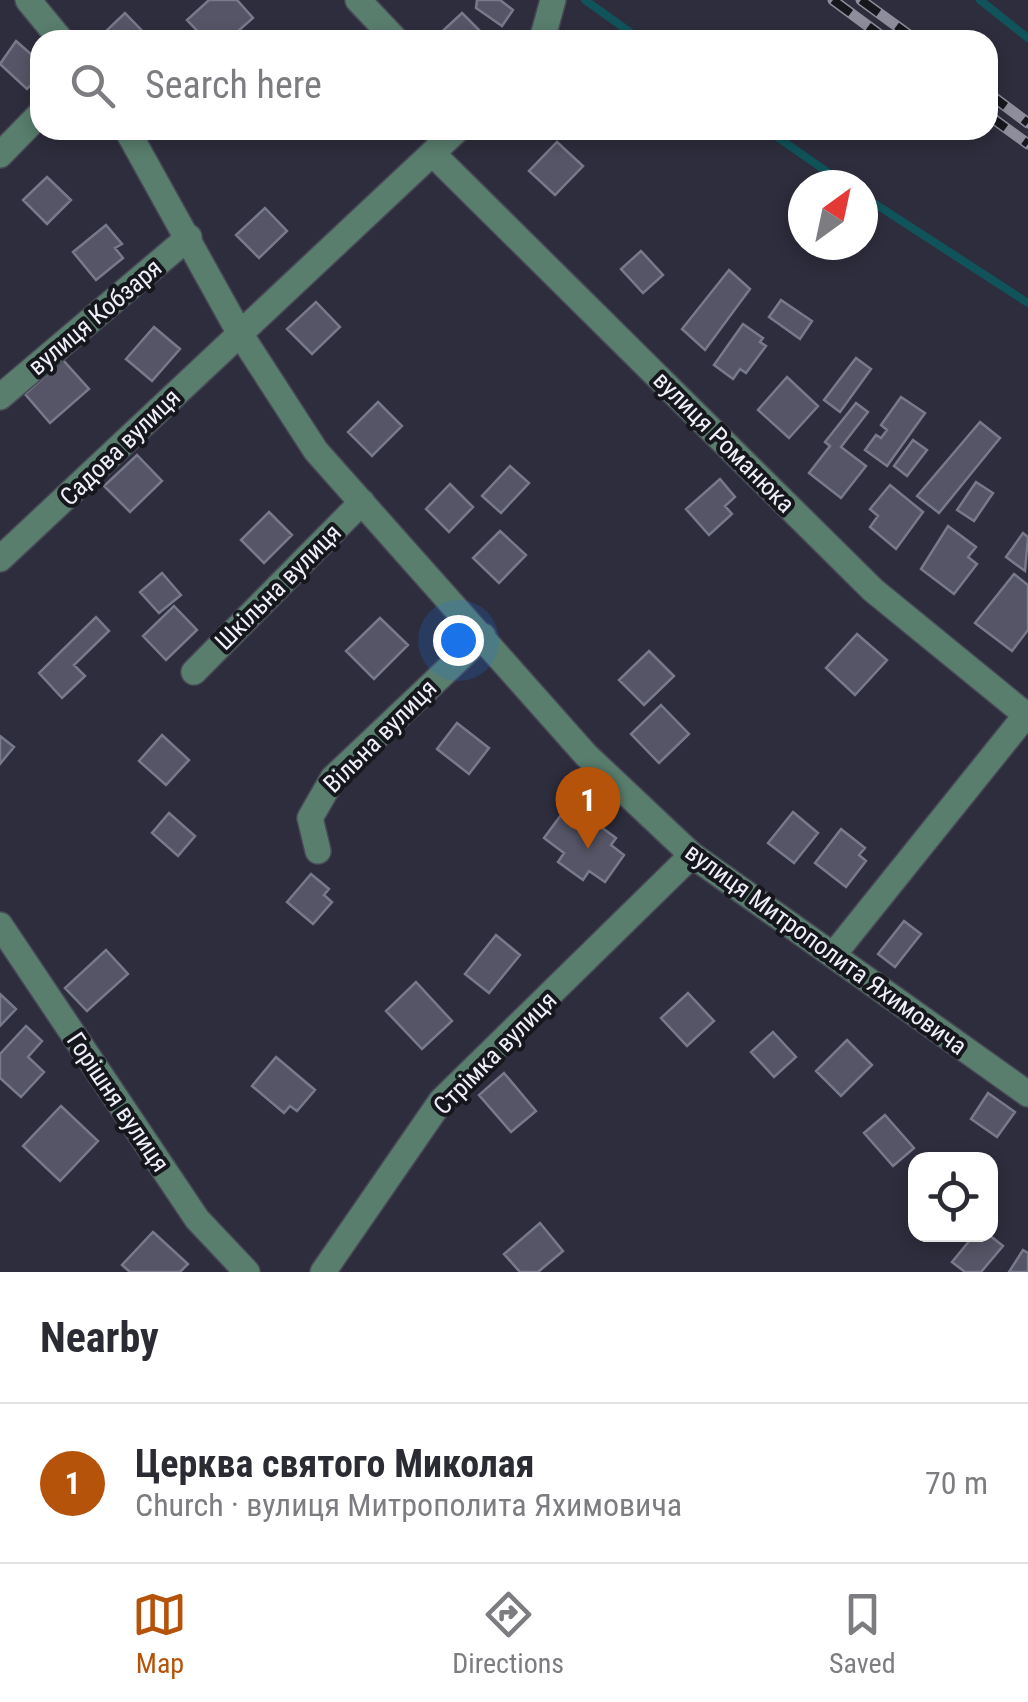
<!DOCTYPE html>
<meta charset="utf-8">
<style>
body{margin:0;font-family:"Roboto Condensed",sans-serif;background:#f7f7f7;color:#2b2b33}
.controls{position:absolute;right:30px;bottom:30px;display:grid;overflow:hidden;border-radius:20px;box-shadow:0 5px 15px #0003}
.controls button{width:90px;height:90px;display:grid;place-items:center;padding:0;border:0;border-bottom:2px solid #e1e1e2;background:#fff;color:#2b2b33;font:50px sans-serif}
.compass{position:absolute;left:788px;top:170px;width:90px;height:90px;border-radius:50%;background:#fff;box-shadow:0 5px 15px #0003;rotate:33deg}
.you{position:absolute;left:458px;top:640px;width:35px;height:35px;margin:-25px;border:8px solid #fff;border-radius:50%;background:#1a73e8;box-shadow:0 0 0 15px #1a73e833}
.badge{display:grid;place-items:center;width:65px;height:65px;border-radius:50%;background:#b45309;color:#fff;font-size:32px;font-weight:700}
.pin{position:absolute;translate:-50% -82px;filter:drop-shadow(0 2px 5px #0008)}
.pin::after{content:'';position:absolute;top:52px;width:35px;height:30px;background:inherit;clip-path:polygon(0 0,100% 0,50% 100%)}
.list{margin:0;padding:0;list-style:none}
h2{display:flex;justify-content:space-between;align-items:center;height:130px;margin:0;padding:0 40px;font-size:42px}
h2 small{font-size:32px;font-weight:400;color:#7c7c81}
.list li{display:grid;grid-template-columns:65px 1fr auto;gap:30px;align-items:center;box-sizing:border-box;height:160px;padding:0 40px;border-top:2px solid #e1e1e2}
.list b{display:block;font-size:38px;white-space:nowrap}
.list p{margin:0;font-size:32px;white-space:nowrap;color:#7c7c81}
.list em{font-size:32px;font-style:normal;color:#7c7c81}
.icon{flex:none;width:55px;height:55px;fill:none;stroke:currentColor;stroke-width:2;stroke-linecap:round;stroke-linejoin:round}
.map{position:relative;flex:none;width:1028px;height:1272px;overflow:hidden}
.search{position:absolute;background:#fff;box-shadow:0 5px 15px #0003;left:30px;right:30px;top:30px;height:110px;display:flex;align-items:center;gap:25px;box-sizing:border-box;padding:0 35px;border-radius:30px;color:#7c7c81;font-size:38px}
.sheet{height:290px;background:#fff}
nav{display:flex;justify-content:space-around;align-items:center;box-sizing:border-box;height:140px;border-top:2px solid #e1e1e2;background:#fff;font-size:28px;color:#7c7c81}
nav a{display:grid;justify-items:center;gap:5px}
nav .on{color:#b45309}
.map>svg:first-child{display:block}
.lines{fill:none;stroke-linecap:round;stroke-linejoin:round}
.stream{stroke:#10535a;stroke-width:8}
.building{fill:#555567;stroke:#79798c;stroke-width:2.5}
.minor-casing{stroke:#484857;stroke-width:28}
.minor{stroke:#597e6e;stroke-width:25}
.rail-casing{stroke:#8d8d9b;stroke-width:11}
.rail{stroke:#16161d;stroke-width:8;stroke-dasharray:22;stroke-linecap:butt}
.labels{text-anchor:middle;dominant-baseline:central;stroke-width:8;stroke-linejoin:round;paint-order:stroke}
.street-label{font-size:25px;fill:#efeffa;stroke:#16161d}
</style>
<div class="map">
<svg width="1028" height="1272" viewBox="0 0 1028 1272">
<rect width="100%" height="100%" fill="#2d2d3d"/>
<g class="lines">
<path class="stream" d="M585,0L641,40
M980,0L1028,38
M767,130L846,185
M863,196L1028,303"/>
</g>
<path class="building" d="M209,0H237L253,18L228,40H206L187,20Z
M477,0H500L513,10L502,26L476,8Z
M125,13L150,39V40H109L103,34Z
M462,13L480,31L474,36L478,40H433Z
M16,41L40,62V75L27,89L0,64Z
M557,142L583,166L555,195L529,171Z
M47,177L71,200L47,224L23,200Z
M265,208L287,231L259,258L236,235Z
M106,225L122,244L115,248L123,258L96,280L73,252Z
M641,251L663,275L643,293L621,269Z
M729,270L750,289L705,350L682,329Z
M781,300L812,321L800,339L769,317Z
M316,302L340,327L312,354L287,329Z
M743,324L763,338L760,342L766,346L746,373L740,369L733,379L714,365Z
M154,327L180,349L152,381L126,359Z
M856,358L871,369L840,412L824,400Z
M63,360L89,389L50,423L25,394Z
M787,377L818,406L789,438L758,410Z
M901,397L925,413L887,466L865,450L876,435L881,438L887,430L881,425Z
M378,402L402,426L372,456L348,432Z
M856,403L868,412L841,447L866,466L841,498L809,473L830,446L825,442Z
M980,422L1000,438L939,513L917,496Z
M913,440L927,450L907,476L894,466Z
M137,455L162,481L130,512L104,486Z
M510,466L529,483L501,513L482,496Z
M720,479L735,497L725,506L732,514L709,535L686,509Z
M976,482L993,493L974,521L957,510Z
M450,484L473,507L449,532L426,509Z
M890,485L923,512L896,549L870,527L878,516L870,509Z
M269,512L292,535L264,563L241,540Z
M948,526L976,547L968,557L977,564L954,594L921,569Z
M500,531L526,555L499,583L473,558Z
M1023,533L1028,537L1025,571L1006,557Z
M162,573L181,595L159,613L140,592Z
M1014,574L1028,585V630L1012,651L975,623Z
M174,606L197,630L166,660L143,636Z
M96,617L109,631L74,665L85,676L62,698L39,673Z
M380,618L408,645L374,679L346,651Z
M857,634L887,660L855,695L826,668Z
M649,651L674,676L644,705L619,680Z
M661,705L689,734L659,763L631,734Z
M457,723L489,748L469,774L437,749Z
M162,735L189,760L166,785L139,761Z
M0,736L14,747L0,764Z
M564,811L588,828L593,821L616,838L611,845L624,855L605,882L589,871L583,880L558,862L564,853L544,838Z
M793,812L818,833L794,863L768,843Z
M169,813L195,836L178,856L152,833Z
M841,829L865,848L859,855L866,861L846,887L815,863Z
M311,874L329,889L324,895L332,902L313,924L287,902Z
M904,921L921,934L895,967L878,954Z
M496,935L520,955L489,993L465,974Z
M106,950L128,974L87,1011L65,988Z
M416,982L452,1021L422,1049L386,1011Z
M688,993L714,1021L687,1046L661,1018Z
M0,994L16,1009L0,1026Z
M26,1026L42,1041L28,1057L44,1072L21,1097L0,1078V1054Z
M773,1032L796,1057L774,1077L751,1052Z
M847,1040L872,1065L841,1096L816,1071Z
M276,1057L315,1090L297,1111L290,1106L284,1113L252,1086Z
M504,1073L536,1111L511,1132L479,1095Z
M988,1093L1015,1112L997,1137L971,1119Z
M61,1106L98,1141L60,1181L23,1146Z
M885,1115L914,1148L893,1166L864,1133Z
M540,1223L563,1251L538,1272H520L504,1254Z
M153,1232L188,1264L180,1272H130L122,1265Z
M975,1234H988L1003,1246L981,1272H965L952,1262Z
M1023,1250L1028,1253V1272H1009Z"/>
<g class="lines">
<defs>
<path id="minor" d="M28,0L61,40
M358,0L396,40
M542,40L553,0
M127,130L239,332L316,451L586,755L692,855L1028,1094
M0,155L40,114
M434,155L873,590L1026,715L834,954
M0,397L189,237
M0,559L457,130
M194,672L362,502
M318,851L310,818L333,778L483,636
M0,925L197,1219L247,1272
M323,1272L441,1101L692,855"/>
</defs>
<use href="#minor" class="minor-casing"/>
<use href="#minor" class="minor"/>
<defs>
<path id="rail" d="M833,0L887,40
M861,0L916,40
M988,93L1028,123
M988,115L1028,144"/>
</defs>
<use href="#rail" class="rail-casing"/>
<use href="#rail" class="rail"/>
</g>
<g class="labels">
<g class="street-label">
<text transform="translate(95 317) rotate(-40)">вулиця Кобзаря</text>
<text transform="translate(724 442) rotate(45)">вулиця Романюка</text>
<text transform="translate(120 447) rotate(-44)">Садова вулиця</text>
<text transform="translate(278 587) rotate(-45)">Шкільна вулиця</text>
<text transform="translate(380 736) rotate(-45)">Вільна вулиця</text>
<text transform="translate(826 949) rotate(36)">вулиця Митрополита Яхимовича</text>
<text transform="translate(495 1053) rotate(-45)">Стрімка вулиця</text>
<text transform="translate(118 1102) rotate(56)">Горішня вулиця</text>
</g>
</g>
</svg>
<div class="controls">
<button><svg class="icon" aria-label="locate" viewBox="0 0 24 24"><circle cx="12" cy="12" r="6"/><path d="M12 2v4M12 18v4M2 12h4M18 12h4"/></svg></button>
</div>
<svg class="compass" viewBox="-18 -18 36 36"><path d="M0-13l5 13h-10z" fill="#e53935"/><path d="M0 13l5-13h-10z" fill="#7c7c81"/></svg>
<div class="you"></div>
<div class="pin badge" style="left:588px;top:849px">1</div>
<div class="search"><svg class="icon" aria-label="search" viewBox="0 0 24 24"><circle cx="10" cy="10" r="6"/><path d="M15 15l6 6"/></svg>Search here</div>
</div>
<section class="sheet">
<h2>Nearby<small></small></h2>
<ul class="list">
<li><span class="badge">1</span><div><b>Церква святого Миколая</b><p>Church · вулиця Митрополита Яхимовича</p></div><em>70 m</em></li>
</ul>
</section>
<nav>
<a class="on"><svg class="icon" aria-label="map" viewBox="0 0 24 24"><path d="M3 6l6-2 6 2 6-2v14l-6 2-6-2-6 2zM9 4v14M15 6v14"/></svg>Map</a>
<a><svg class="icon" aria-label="directions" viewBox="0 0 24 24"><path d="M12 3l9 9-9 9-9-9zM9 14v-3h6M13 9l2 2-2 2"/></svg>Directions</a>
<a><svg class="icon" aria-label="saved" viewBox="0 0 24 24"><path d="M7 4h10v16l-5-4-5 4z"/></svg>Saved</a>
</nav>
